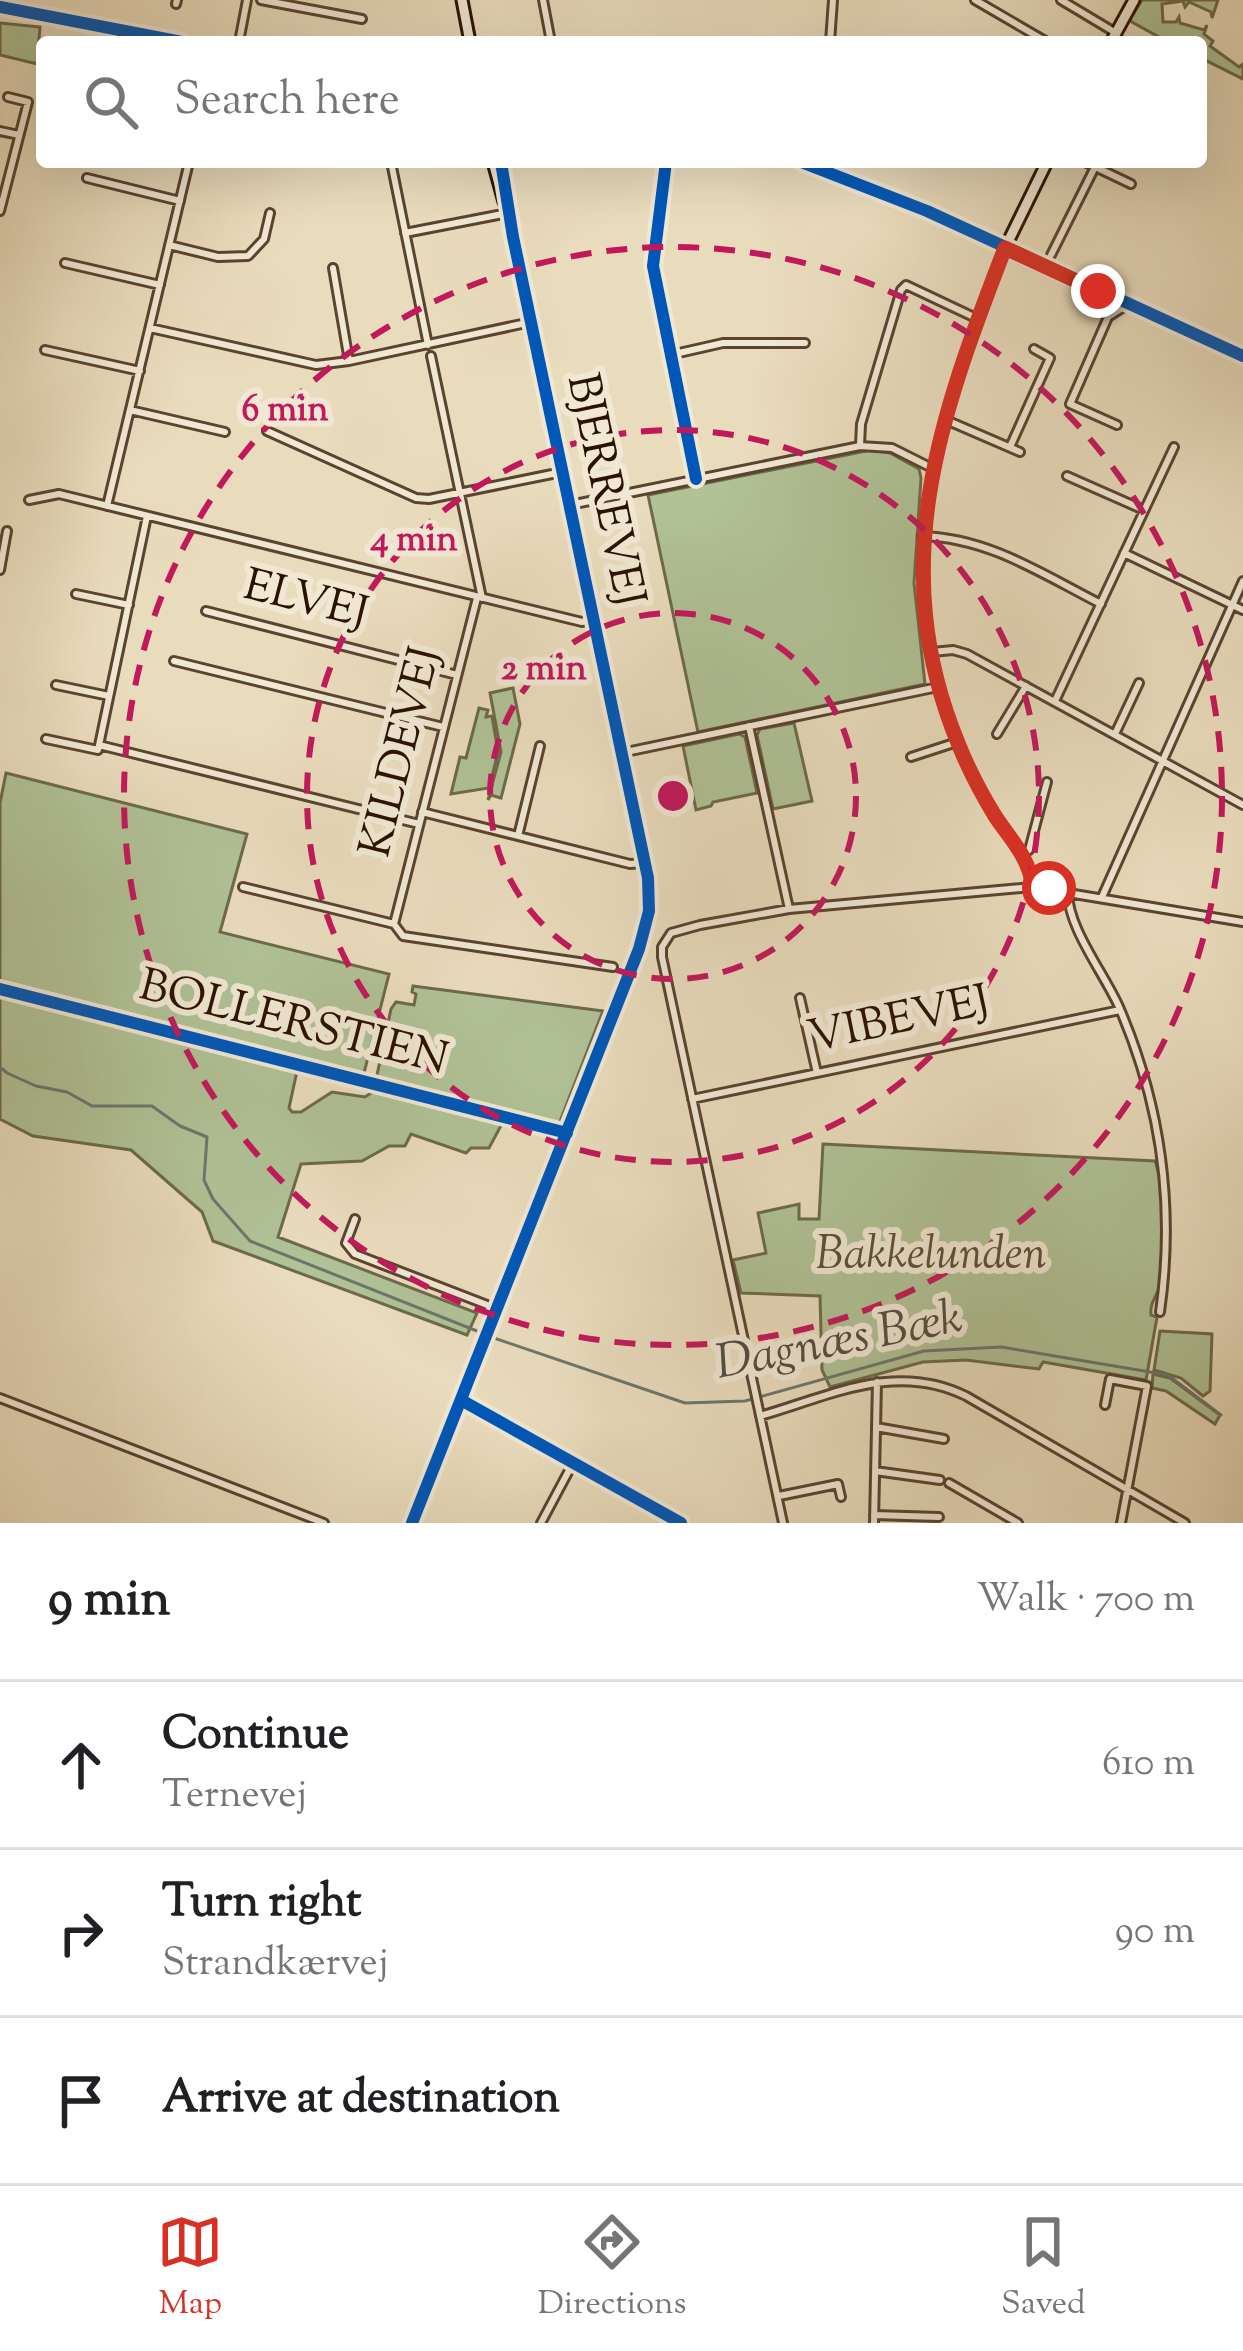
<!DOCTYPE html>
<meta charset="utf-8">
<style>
body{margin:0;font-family:"Sorts Mill Goudy",serif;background:#f2f2f2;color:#202124}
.stop{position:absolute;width:36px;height:36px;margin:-27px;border:9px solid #d93025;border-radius:50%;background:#fff}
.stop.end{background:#d93025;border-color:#fff;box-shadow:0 3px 12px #0008}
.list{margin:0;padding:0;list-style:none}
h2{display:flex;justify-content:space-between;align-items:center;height:156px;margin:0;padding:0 48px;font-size:51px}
h2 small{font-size:39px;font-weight:400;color:#757577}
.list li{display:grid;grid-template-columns:78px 1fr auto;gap:36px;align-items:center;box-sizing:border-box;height:168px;padding:0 48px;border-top:3px solid #e0e0e0}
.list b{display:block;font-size:45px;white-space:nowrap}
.list p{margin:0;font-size:39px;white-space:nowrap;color:#757577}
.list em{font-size:39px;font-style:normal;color:#757577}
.icon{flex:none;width:66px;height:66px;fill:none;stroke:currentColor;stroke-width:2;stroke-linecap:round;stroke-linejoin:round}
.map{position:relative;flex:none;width:1243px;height:1523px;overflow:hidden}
.search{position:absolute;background:#fff;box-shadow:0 12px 48px #0002;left:36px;right:36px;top:36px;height:132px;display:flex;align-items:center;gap:30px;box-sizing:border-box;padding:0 42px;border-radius:12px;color:#757577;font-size:45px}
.sheet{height:660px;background:#fff}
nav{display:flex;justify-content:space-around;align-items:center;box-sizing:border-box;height:168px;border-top:3px solid #e0e0e0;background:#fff;font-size:33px;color:#757577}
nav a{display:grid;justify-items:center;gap:6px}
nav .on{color:#d93025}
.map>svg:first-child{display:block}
.green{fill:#b0c296;stroke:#6c6a4b;stroke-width:3}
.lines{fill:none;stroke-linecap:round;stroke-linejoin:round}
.stream{stroke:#6b776b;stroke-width:3}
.street-casing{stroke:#59442f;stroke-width:12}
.secondary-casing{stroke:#291200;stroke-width:15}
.street{stroke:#f1e8d4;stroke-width:6}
.secondary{stroke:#f1e8d4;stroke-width:9}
.cycleway-casing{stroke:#f1e8d4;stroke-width:20}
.cycleway{stroke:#0057b8;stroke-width:12}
.route{stroke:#d93025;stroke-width:15}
.ring{fill:none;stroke:#c2185b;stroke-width:6;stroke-dasharray:21 15}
.labels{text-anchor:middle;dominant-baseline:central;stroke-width:12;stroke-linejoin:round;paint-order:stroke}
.street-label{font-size:45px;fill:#291200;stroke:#f1e8d4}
.park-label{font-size:45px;font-style:italic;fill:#585034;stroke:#f1e8d4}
.water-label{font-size:48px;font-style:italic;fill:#504d3f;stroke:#f1e8d4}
.centre{fill:#c2185b;stroke:#f1e8d4;stroke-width:6}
.ring-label{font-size:36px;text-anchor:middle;font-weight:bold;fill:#c2185b;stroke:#f1e8d4;stroke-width:12;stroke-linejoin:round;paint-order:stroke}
</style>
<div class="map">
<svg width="1243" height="1523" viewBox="0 0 1243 1523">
<rect width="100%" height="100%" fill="#e9dcbd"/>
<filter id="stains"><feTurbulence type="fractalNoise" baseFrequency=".00167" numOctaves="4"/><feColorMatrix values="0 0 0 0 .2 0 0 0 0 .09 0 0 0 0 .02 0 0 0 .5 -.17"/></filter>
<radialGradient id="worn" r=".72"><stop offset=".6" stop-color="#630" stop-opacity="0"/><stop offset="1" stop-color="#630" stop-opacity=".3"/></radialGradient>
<path class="green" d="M1142,0H1218L1212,18L1211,12L1189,2L1185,7L1183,1L1162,4L1163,22H1176L1179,17L1180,23L1204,30L1207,25L1204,34L1213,41L1210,46L1239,67L1243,64V79L1201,58V42H1168L1132,22L1130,19Z
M0,23L40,27L37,64L0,55Z
M871,450L890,453L919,469L921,478L914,583L925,684L698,732L648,495Z
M513,688L520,724L501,798L491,795L488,800L501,752L490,693Z
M479,708L488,710L486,717L492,716L498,752L489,788L451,794L460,757L466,758Z
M794,723L812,801L773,809L757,735L760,729Z
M739,734L745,737L757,793L713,802L711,806L696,810L683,746Z
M6,773L247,834L220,932L389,974L363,1077L0,982V803Z
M413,986L603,1011L559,1124L376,1080L391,1009L396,1002L414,1005L416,994L412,992Z
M0,997L297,1071L289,1108L292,1112H301L332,1092L365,1097L377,1089L504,1120L489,1148H471L466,1153L411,1134L405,1146H389L362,1161L301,1164L278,1237L477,1313L467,1335L213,1241L202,1212L131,1150L33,1136L0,1119Z
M823,1144L1155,1161C1165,1188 1168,1260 1159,1288C1155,1300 1150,1302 1151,1315L1157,1317L1146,1380L1043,1362L1039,1369L966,1360L923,1362L830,1387L822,1370L820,1296L741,1293L733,1260L766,1253L758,1213L799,1204V1219H819Z
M1160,1331L1212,1334L1210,1391L1203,1396L1181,1378L1154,1370Z
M1153,1374L1170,1378L1220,1415L1215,1424L1166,1391L1152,1388Z"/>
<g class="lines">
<path class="stream" d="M0,1067L7,1073L36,1086L67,1092L92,1106H152L180,1126L207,1137L204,1180L213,1199L250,1241L482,1333
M491,1337L685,1403L745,1401L924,1351L1001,1347L1168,1375L1221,1415"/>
<defs>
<path id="street" d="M261,0L362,19
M543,0L551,42
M975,0L1047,42
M1061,0L1116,33
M176,4L177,0
M239,42L247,0
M830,42L833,0
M0,131L19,135
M391,162L428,345
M666,162L653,266L696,479
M1085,162L1131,184
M87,178L180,201
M0,211L28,102L8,97
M405,233L508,213
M169,245L218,257L248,256L264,239L270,213
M1005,248C942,417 884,565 957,743C968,768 981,793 995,816C1011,840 1030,857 1032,887
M1051,255L1095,167
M65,263L160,285
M333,268L349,361
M150,328L316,365L349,361L531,322
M45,350L140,371
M670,355L723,343H805
M431,356L482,598
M130,410L225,432
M946,420L1020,452
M1117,425L1070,404L1108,317L1127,305
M267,431L416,498L429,499L562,472
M860,446L861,424L901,290L906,285L978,319
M1010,447L1050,358L1034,349
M1067,476L1144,510
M29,500L59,494L582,622L593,619
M570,505L860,446L892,448L932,468
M107,506L189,162
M922,536C989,538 1042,574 1101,604
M1124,553L1243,610
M0,570L7,531
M76,594L129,605
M206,611L457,675
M932,652L953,650L967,654L1243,805
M174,661L443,727
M56,685L109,696
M1055,701L1174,447
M749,726L789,909
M997,734L1026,686
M1115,734L1139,683
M46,739L98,750L147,516
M99,745L419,824
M621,753L938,687
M911,757L957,742
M422,812L630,864L644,863
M518,836L540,746
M1023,854L1029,850L1047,782
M243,887L394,924L403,936L613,967
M1068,891C1067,927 1104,973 1119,1007C1161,1104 1175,1208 1160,1312
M1102,897L1243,581
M394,924L477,598
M800,998L817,1073
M692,1099L1120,1010
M355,1219L346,1243L355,1254L495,1308
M0,1398L324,1523
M1105,1405L1110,1379L1147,1386L1121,1523
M760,1416C830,1396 896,1361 966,1396L1185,1523
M876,1427L944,1439
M875,1471L940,1480
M949,1483L1018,1523
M779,1496L838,1484L841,1497
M874,1515L939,1517
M541,1523L573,1463
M783,1523L662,957V947L671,933L700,925L789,909L1032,887L1243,922
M874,1523L877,1382"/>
<path id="secondary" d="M462,0L470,42
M0,7L182,42
M1111,42L1134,0
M493,162L504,202
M801,162L927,211L1243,356
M1005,248L1047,162
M461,1400L681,1523
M412,1523L639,949L649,911L648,878L513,237L501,162"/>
</defs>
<use href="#street" class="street-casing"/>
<use href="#secondary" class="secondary-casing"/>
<use href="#street" class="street"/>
<use href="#secondary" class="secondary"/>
<defs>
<path id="cycleway" d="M0,7L182,42
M666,162L653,266L696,479
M801,162L927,211L1243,356
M0,989L567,1133
M461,1400L681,1523
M412,1523L639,949L649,911L648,878L513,237L501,162"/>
</defs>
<use href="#cycleway" class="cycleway-casing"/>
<use href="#cycleway" class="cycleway"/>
</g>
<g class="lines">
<path class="route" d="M1049,888L1033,887C1029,857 1011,840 995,816C981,793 968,768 958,743C885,566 940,416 1005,248L1098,291"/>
</g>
<g class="ring">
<circle cx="673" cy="796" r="183"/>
<circle cx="673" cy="796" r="366"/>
<circle cx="673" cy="796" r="549"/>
</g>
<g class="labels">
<g class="street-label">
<text transform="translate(603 490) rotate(78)">BJERREVEJ</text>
<text transform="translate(305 602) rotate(14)">ELVEJ</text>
<text transform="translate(403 753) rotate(-76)">KILDEVEJ</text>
<text transform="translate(899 1022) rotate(-12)">VIBEVEJ</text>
<text transform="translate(293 1025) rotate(14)">BOLLERSTIEN</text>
</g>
<g class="park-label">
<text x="931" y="1256">Bakkelunden</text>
</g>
<g class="water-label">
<text transform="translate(839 1343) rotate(-11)">Dagnæs Bæk</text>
</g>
</g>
<circle cx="673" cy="796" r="18" class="centre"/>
<g class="ring-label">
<text x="285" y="420">6 min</text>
<text x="414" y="550">4 min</text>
<text x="544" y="679">2 min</text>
</g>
<rect width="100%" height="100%" filter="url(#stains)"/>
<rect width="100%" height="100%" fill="url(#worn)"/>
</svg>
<div class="stop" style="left:1049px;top:888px"></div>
<div class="stop end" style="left:1098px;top:291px"></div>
<div class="search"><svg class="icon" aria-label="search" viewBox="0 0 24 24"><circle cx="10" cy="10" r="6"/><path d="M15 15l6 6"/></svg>Search here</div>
</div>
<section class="sheet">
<h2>9 min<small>Walk · 700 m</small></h2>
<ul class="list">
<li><svg class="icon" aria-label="ahead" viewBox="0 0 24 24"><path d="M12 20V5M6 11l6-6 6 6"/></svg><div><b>Continue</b><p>Ternevej</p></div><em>610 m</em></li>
<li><svg class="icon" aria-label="right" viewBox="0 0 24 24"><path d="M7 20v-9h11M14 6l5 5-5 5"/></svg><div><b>Turn right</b><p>Strandkærvej</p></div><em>90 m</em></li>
<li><svg class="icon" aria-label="arrive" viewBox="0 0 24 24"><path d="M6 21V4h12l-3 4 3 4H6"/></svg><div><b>Arrive at destination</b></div></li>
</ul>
</section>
<nav>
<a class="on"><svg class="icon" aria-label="map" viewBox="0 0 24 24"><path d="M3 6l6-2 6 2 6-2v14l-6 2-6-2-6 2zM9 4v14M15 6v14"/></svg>Map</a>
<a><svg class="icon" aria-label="directions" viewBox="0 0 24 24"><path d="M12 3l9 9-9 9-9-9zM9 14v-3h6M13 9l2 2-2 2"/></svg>Directions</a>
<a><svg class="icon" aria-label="saved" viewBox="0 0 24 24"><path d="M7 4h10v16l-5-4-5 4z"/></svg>Saved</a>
</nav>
